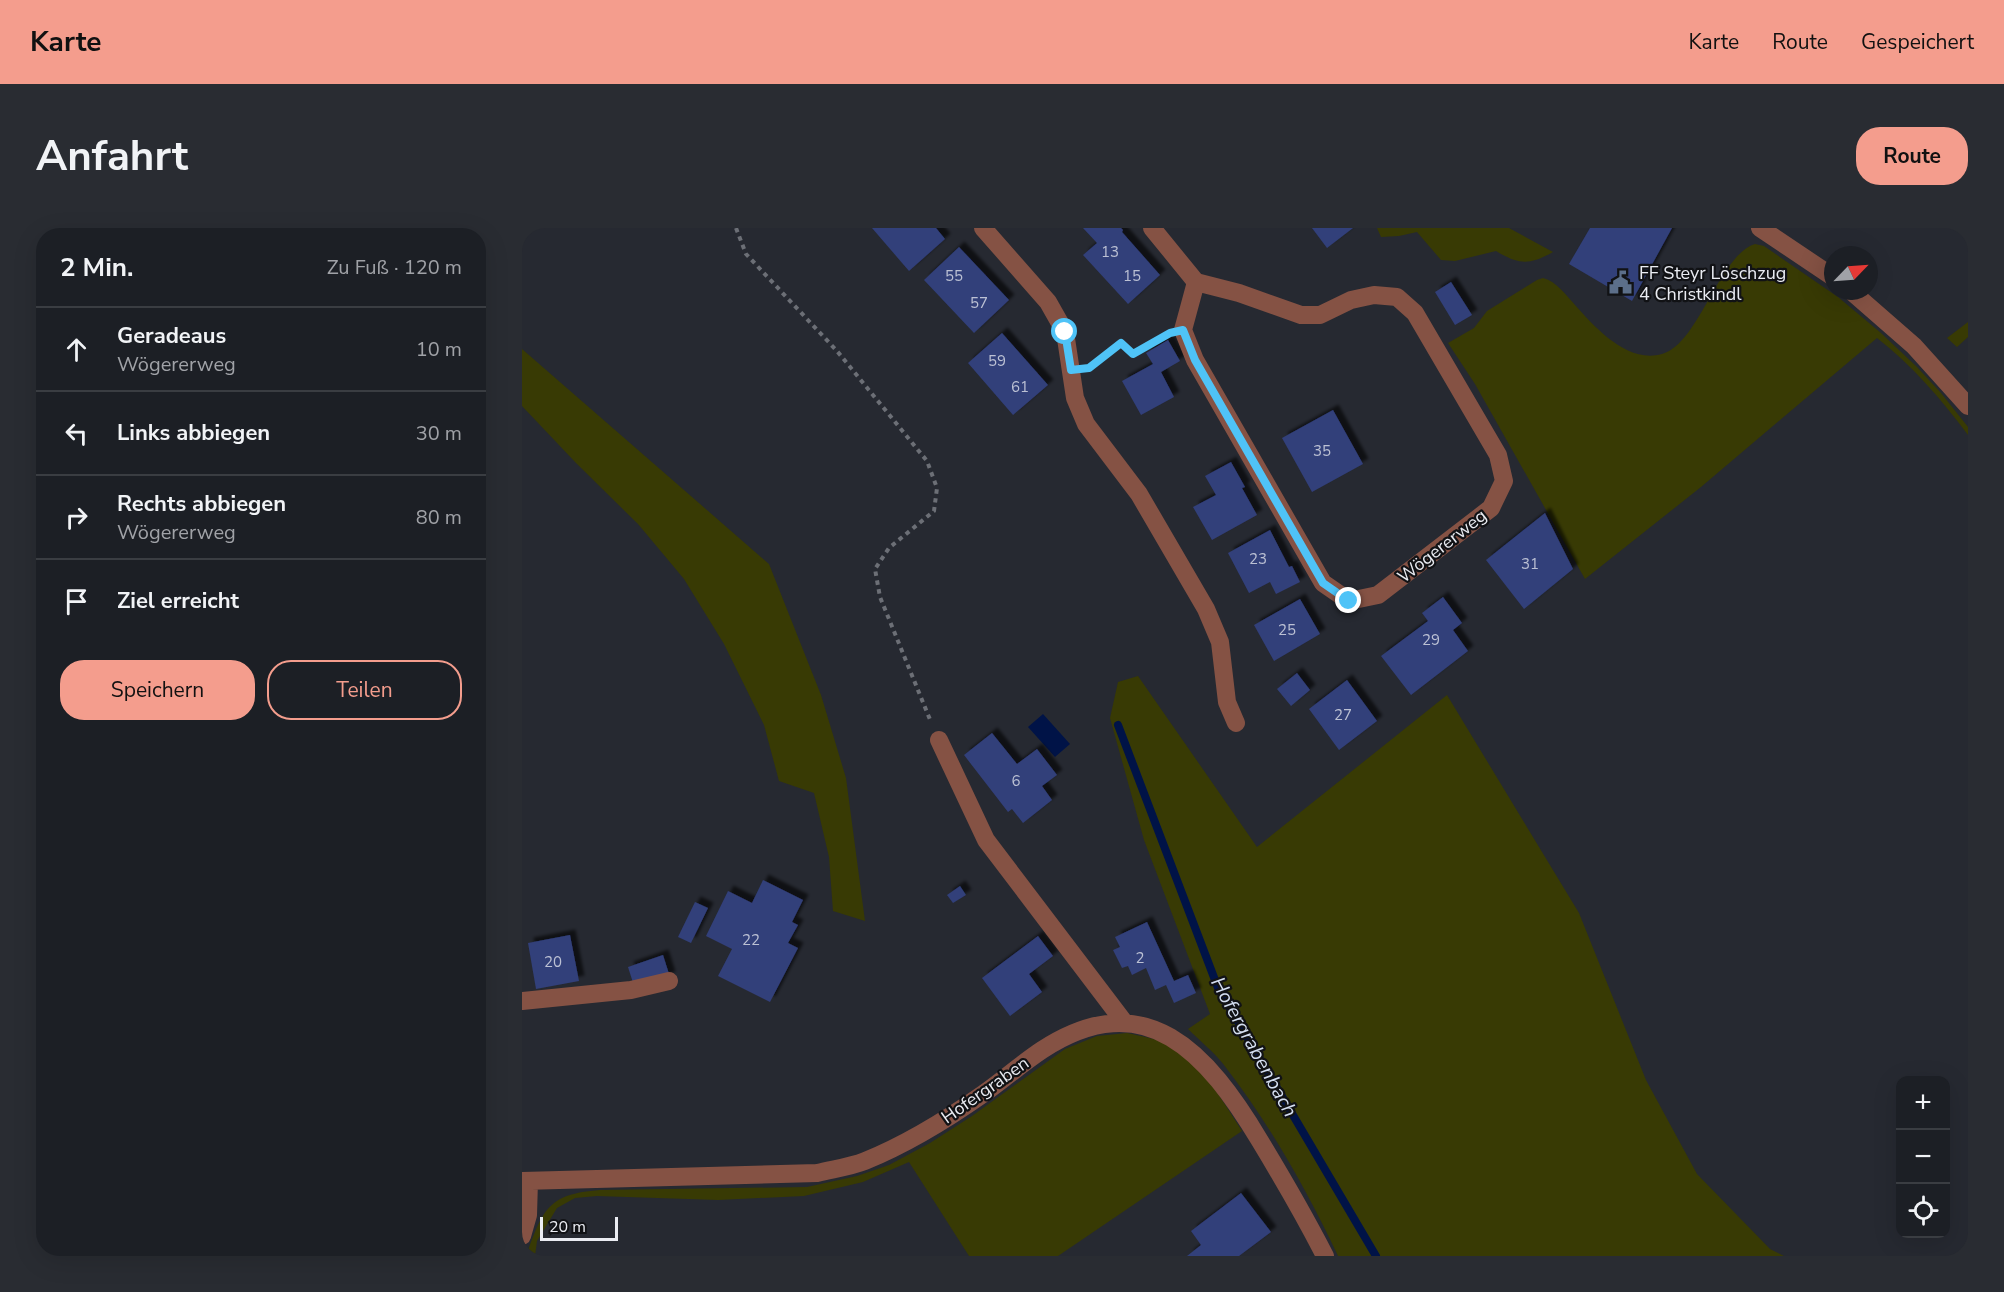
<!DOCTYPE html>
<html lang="de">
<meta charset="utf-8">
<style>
body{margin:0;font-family:"Nunito Sans",sans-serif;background:#292c32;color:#f1f3f6}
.controls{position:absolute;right:18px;bottom:18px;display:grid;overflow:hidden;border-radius:12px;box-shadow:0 6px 24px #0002}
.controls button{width:54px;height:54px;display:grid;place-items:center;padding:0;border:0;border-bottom:2px solid #3a3d42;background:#1c1f25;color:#f1f3f6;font:30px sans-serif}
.compass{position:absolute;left:1302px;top:18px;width:54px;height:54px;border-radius:50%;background:#1c1f25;box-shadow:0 6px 24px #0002;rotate:65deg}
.scale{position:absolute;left:18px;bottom:15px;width:78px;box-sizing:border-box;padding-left:6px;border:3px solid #eaecf2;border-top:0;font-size:16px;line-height:21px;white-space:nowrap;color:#eaecf2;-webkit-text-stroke:4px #111215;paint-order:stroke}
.stop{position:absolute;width:18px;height:18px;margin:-14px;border:4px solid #4fc3f7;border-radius:50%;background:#fff}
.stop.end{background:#4fc3f7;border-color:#fff;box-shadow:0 2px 6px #0008}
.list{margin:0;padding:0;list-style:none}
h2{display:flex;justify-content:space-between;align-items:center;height:78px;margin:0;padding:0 24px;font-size:26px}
h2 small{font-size:20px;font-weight:400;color:#a0a2a7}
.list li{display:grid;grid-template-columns:39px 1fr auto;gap:18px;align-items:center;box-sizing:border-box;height:84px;padding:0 24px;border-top:2px solid #3a3d42}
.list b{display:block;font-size:22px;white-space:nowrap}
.list p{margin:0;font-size:20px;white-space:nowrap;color:#a0a2a7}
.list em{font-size:20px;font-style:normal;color:#a0a2a7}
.actions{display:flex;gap:12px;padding:18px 24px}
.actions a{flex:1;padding:14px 0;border:2px solid #f49d8d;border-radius:24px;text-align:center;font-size:21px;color:#f49d8d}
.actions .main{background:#f49d8d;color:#111}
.icon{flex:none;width:33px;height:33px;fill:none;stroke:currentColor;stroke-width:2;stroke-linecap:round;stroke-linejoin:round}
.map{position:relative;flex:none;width:1446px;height:1028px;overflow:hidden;border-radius:24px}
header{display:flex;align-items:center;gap:36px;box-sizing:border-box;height:84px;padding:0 30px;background:#f49d8d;color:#111}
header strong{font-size:28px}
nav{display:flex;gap:33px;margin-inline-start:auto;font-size:21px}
.intro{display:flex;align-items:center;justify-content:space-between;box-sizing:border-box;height:144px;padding:0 36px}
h1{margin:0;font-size:42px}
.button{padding:15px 27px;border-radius:24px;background:#f49d8d;color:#111;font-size:21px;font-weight:700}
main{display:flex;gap:36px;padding:0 36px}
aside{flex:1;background:#1c1f25;border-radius:24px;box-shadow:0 6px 24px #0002}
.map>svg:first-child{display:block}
.green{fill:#383a04}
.water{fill:#001347}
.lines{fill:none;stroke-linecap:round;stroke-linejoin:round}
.stream{stroke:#001347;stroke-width:8}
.building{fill:#313f7a;filter:url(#shadow)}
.path{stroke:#6c6f76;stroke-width:4;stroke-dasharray:4.5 4.5;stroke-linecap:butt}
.minor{stroke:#855244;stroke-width:18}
.route{stroke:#4fc3f7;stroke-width:8}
.labels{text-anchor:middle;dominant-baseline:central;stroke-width:4.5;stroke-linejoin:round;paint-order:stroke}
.number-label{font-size:15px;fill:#bcc1d4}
.poi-label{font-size:18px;fill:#eaecf2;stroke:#111215;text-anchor:start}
.street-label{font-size:18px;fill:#eaecf2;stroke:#111215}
.water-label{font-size:20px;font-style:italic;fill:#d4def0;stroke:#111215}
</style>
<header>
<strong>Karte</strong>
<nav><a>Karte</a><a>Route</a><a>Gespeichert</a></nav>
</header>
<div class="intro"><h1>Anfahrt</h1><a class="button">Route</a></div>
<main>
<aside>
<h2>2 Min.<small>Zu Fuß · 120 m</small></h2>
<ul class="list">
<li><svg class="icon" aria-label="ahead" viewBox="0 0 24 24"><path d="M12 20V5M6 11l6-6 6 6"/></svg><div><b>Geradeaus</b><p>Wögererweg</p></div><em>10 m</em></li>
<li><svg class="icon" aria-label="left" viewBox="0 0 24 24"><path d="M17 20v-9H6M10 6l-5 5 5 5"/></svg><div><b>Links abbiegen</b></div><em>30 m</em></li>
<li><svg class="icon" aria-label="right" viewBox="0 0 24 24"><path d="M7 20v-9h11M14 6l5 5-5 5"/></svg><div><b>Rechts abbiegen</b><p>Wögererweg</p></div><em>80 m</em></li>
<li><svg class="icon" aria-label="arrive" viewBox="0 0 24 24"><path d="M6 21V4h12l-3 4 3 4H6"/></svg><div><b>Ziel erreicht</b></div></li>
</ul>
<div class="actions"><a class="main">Speichern</a><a>Teilen</a></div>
</aside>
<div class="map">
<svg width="1446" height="1028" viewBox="0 0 1446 1028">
<defs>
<filter id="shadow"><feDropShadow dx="5.5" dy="-5.5" stdDeviation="1.5" flood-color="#0009"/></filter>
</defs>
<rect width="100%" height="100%" fill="#262931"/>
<path class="green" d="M855,0H987L1031,24C1008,37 997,37 974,23L933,33L919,32L895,4L877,8L859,9Z
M1233,16L1242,18L1316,69L1359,105L1395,139L1419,165L1446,199V207C1419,171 1390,137 1355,110L1179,259L1063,351L953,156L926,115L952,100L965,83L1015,52L1021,50C1035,54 1043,66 1053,77C1073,99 1105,136 1140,126C1177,116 1197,27 1233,16Z
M1446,94V109L1435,119L1425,110Z
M0,121L247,336L299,467L324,550L343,693L311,683L307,629L292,565L257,553L242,497L202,416L162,351L116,296L54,235L0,178Z
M616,448L735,619L925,467L1057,685L1124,852L1175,946L1248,1021L1262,1028H816C785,962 747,895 702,837C692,824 678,813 666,801L688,786L622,612L588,490L596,454Z
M605,805C618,808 633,810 645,816C679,834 700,872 720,903L536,1028H447L387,934L341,954L282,968L196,972L75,968L53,970L35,980L15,1013L13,1028H4C21,982 25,966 78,962L285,959L335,948L367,937L408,915L450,888L543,821L575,808Z"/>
<path class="water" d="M521,486L548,516L533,529L506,499Z"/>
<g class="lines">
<path class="stream" d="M596,497L696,760L854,1028"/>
</g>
<path class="building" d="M350,0H414L423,11L387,43Z
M561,0H599L601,2L600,4L638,47L606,76L561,27L575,15Z
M790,0H831L805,20Z
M1068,0H1150L1110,73L1047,36Z
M437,19L487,72L452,105L402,52Z
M929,54L950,87L933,97L913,64Z
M480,105L526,157L491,187L446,135Z
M646,112L658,133L639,144L652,169L619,187L600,153L631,136L624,125Z
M811,182L841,236L790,264L760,210Z
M709,234L723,259L720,260L735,287L690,312L671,279L694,267L683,248Z
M1023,285L1051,341L1002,381L964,332Z
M748,302L767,339L770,338L778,354L754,366L748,354L727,365L706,325Z
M921,369L940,395L931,402L946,423L889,467L859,428L906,393L900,385Z
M778,371L798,406L752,433L732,397Z
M775,445L788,462L769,478L755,461Z
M825,452L855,493L817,522L787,481Z
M470,505L495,536L515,521L535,547L520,558L530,572L501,595L490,581L486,584L442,527Z
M241,652L281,672L270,694L276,697L266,715L276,720L248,774L196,748L210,721L184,708L206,663L230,675Z
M438,658L444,667L431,675L425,667Z
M173,674L186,680L169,715L156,709Z
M625,694L652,753L666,747L674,765L652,775L644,757L633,762L624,740L610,747L606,738L600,740L591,722L598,719L593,709Z
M48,707L57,753L14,761L6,715Z
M516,708L531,728L507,746L520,764L488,788L460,750Z
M141,727L148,749L113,761L106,739Z
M719,965L749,1004L717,1028H665L679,1017L669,1003Z"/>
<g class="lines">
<path class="path" d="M214,0L224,26L315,123L405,233L415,260L412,283L367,320L353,341L358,369L409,494
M569,139L599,115L611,126L641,109"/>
<path class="minor" d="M461,0L526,74L543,104L553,170L564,196L617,266L684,381L698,414L705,474L714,495
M630,0L674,54
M1238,0L1311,49
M674,54L717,65L779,87H798L829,72L852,67L875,69L893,85L976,227L982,253L969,280L856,367L827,373L801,355L673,132L661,102Z
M1329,63L1392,118L1446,178
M417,512L464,612L602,794
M0,773L109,762L147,753
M0,953L295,945C311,941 328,939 343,933C385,916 424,892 461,866C481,852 499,836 520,822C624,754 686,826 738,913C761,951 783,989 803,1028
M0,1008L6,987L7,953"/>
</g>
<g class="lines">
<path class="route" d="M543,104L549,142L567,140L599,115L611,126L648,105L661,102L673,132L801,355L827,373"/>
</g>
<defs>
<symbol id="civic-bare" viewBox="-9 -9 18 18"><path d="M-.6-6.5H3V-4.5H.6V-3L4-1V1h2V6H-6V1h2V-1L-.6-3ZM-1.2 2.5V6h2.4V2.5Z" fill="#5c6f8a" stroke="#111215" stroke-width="2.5" paint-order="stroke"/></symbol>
</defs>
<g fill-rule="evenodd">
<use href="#civic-bare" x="1082" y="38" width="33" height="33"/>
</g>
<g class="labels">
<g class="number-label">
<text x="588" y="24">13</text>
<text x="432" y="48">55</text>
<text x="610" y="48">15</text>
<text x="457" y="75">57</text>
<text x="475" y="133">59</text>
<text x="498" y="159">61</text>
<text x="800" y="223">35</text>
<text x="736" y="331">23</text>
<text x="1008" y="336">31</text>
<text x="765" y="402">25</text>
<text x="909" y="412">29</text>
<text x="821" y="487">27</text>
<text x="494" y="553">6</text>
<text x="229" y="712">22</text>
<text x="618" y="730">2</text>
<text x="31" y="734">20</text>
</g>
<g class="poi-label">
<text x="1117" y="45">FF Steyr Löschzug<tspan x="1117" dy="21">4 Christkindl</tspan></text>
</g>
<g class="street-label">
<text transform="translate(920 318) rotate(-38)">Wögererweg</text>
<text transform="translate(463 862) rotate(-35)">Hofergraben</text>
</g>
<g class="water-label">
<text transform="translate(732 819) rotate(61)">Hofergrabenbach</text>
</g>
</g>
</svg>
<div class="controls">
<button>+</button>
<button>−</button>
<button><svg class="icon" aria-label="locate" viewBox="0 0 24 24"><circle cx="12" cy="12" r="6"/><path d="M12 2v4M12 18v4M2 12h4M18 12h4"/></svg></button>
</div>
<svg class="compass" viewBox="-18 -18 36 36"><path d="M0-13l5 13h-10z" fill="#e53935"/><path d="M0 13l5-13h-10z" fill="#a0a2a7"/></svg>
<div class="scale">20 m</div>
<div class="stop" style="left:543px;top:104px"></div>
<div class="stop end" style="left:827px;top:373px"></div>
</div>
</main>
